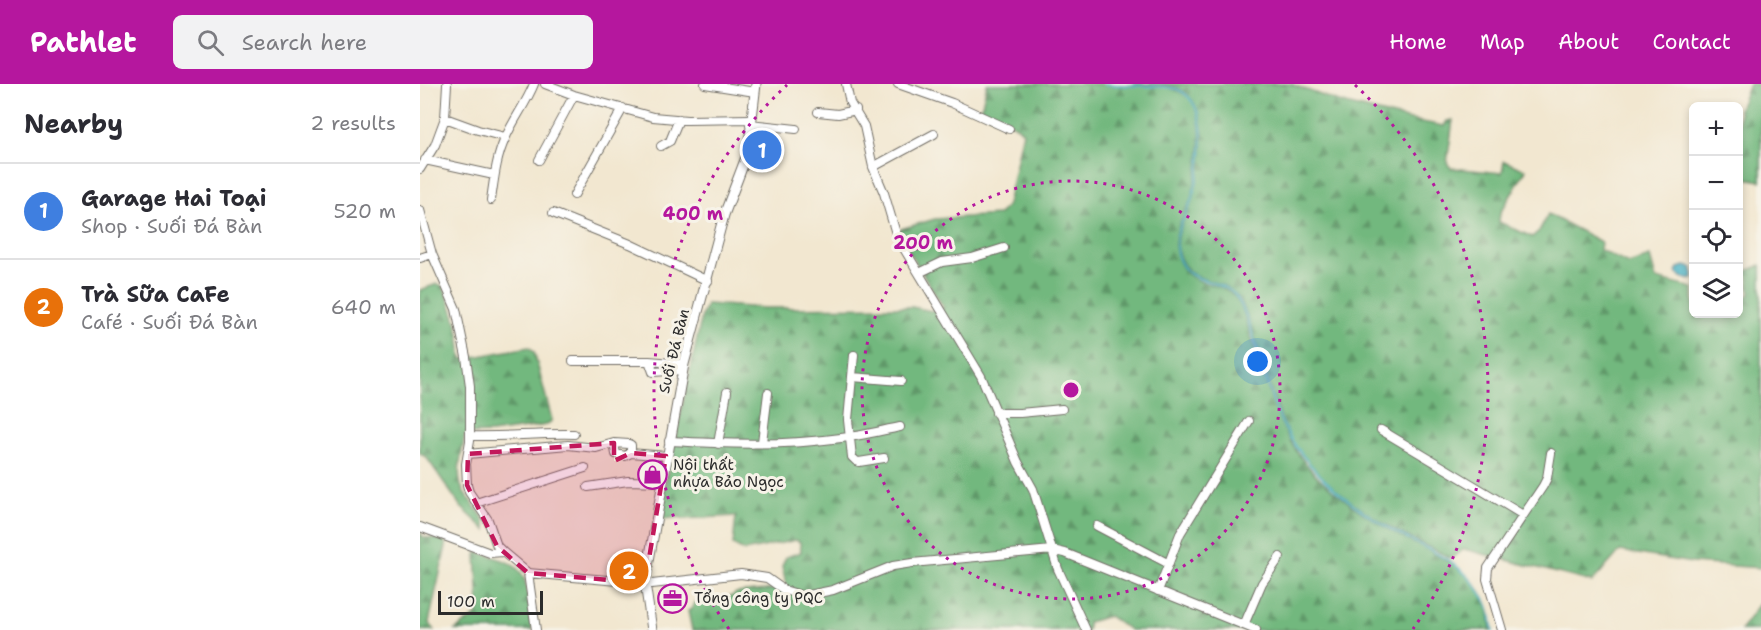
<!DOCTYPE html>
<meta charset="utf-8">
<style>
body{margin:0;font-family:"Shantell Sans",sans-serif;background:#f2f2f3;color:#2b2b33}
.controls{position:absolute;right:18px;top:18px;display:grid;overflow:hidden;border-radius:9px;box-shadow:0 3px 9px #0003}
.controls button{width:54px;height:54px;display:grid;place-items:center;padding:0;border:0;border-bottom:2px solid #e1e1e2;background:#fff;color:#2b2b33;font:30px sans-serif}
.scale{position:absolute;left:18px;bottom:15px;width:105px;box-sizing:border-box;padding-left:6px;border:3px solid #2b2b2b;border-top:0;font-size:16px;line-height:21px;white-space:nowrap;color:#2b2b2b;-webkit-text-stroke:4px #f7f3e8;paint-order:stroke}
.you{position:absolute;left:838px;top:278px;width:21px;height:21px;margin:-15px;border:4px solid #fff;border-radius:50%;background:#1a73e8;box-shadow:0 0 0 9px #1a73e833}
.badge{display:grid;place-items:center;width:39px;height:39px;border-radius:50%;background:#b5179e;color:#fff;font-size:20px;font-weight:700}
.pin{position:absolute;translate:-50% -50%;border:3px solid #fff;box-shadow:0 2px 6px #0006}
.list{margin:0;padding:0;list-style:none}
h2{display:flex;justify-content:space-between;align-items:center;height:78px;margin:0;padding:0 24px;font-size:26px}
h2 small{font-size:20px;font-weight:400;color:#7c7c81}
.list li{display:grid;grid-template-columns:39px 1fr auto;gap:18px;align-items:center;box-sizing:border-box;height:96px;padding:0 24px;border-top:2px solid #e1e1e2}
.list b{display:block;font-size:22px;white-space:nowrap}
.list p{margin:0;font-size:20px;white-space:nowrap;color:#7c7c81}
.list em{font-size:20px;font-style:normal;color:#7c7c81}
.icon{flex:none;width:33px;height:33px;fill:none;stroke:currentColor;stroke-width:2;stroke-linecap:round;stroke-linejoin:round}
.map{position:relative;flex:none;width:1341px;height:546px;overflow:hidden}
header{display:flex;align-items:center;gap:36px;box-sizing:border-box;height:84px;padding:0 30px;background:#b5179e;color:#fff}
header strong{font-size:28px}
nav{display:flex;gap:33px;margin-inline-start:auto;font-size:21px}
.search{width:420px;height:54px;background:#f2f2f3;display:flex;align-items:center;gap:15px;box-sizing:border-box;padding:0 21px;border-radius:9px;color:#7c7c81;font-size:22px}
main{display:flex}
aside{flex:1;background:#fff}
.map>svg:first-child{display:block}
.forest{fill:url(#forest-firs);stroke:#4e7254;stroke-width:1.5}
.water{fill:url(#water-ripples);stroke:#386e78;stroke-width:1.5}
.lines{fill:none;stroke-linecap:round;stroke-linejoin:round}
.stream{stroke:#46b1c5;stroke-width:2}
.minor-casing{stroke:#716d65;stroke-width:10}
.tertiary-casing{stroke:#716d65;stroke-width:11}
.minor{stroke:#fff;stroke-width:8}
.tertiary{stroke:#fff;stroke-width:9}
.marked{fill:#c2185b;fill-opacity:0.2;stroke:#c2185b;stroke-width:4.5;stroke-dasharray:12 8;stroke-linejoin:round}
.ring{fill:none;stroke:#b5179e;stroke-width:3;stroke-dasharray:3 6}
.labels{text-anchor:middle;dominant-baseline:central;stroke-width:6;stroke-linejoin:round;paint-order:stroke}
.street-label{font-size:15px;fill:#2b2b2b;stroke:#f7f3e8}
.poi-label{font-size:15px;fill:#2b2b2b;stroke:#f7f3e8;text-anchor:start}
.centre{fill:#b5179e;stroke:#f7f3e8;stroke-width:3}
.ring-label{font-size:18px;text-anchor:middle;font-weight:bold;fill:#b5179e;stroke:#f7f3e8;stroke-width:6;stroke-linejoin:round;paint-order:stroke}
</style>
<header>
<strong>Pathlet</strong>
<div class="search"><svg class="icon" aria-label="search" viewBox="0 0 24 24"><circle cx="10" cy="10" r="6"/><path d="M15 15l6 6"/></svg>Search here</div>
<nav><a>Home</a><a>Map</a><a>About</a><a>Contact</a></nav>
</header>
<main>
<aside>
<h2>Nearby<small>2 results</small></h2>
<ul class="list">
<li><span class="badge" style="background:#3f7fe0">1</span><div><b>Garage Hai Toại</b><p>Shop · Suối Đá Bàn</p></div><em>520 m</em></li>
<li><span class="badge" style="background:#e8710a">2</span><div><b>Trà Sữa CaFe</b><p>Café · Suối Đá Bàn</p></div><em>640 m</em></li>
</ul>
</aside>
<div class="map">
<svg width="1341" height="546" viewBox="0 0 1341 546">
<defs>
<pattern id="forest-firs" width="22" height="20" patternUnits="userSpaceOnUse" patternTransform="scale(1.5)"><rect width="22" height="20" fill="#72b87e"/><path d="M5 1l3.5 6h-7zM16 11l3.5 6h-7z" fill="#5e9667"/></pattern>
<pattern id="water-ripples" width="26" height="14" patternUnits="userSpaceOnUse" patternTransform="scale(1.5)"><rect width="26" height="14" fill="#46b1c5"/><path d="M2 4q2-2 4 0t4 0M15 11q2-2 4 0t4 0" fill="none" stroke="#3b90a0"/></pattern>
</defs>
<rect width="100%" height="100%" fill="#f7f3e8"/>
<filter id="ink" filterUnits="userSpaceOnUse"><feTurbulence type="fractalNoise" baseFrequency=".0167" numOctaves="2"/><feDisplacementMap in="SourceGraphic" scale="12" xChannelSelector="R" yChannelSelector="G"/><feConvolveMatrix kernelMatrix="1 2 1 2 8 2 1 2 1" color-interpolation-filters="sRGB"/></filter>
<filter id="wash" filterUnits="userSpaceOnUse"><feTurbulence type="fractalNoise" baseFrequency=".008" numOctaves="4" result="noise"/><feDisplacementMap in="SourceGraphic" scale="24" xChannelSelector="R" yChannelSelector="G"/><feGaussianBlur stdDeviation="1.35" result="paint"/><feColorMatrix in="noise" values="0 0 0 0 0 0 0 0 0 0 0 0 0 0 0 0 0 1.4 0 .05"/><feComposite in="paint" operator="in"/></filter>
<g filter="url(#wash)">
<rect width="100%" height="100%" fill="#f2e7d0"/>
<path class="forest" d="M567,0H681L745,3C754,5 763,8 769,14C789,36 778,89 771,115C766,130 754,145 755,162C756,174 762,186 772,193C785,202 801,199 813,211C824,222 827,241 832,256C848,304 860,357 898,393C921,414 948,434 975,449C1010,468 1054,482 1068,524C1070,531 1070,539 1071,546H710L689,532L668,538V546H272L268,527L272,525L275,518L312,512L316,509L367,504L362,482L366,473L381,468L380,458L376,456L324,467L313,461L316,432L263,435L260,433L243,435L239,430L282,231L287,220L345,224L492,223L512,227L524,224L478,149L481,145L515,135L579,131L587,121L603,48C593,35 572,37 561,25Z
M712,0H871L922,19L986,35L1024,42L1027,37L1033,36L1027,79L1031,84L1082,89L1084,77L1106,86L1080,129L1079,138L1112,153L1119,147L1128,130L1181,158L1180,166L1208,180L1230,173L1236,195L1273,204L1274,230H1318L1319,213L1324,214L1330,210L1327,187L1341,181V484L1272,479L1200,467L1172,498L1044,465L1034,473L1030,474C1013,464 994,457 977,447C937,425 885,387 866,345C847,304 840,257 820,215C815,210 809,204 802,201C783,194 766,193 759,171C753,152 765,136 771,119C782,86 795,23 758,4C745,0 726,0 712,0Z
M1329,0H1341V97L1319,93V25Z
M17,200L23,202C33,225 41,247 41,272L43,275L109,263L114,268L132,336L127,341L71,349L45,350C43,365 36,387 41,402C47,418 66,429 66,446L41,423L7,374L0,369V206Z
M0,447L3,453L24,456L26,462L9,538L14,546H0Z
M58,468C72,473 92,476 101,489C109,499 110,532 112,546H35L57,531L59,523L56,470Z
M1341,517V546H1321Z"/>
<path class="water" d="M1265,182L1273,184V195C1266,197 1261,193 1256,188L1258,184Z"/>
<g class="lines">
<path class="stream" d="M684,0C705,3 739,0 757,5C794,21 781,86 771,117C764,136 751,153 758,173C769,202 795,193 813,209C830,225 846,302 857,328C879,381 924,417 972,446C1004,465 1039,474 1060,508C1063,513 1067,518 1069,524C1071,531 1071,539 1073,546"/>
</g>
</g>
<g filter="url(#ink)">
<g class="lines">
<defs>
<path id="minor" d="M125,0L154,11L233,33L267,36L331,35
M285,0L335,8
M426,0L430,19L444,42L453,83L464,109L477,153L561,292L598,378L613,405L638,485L666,546
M478,0L532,19L589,45
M398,28L418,30L436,26
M25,34L58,46L85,53
M330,40L376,45
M241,62L250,57L259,35
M5,76L74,91
M119,76L154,11
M453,83L514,50
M0,85L15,61L25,34L27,0
M154,111L203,24
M71,116C74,96 76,74 85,55C93,36 106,20 114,0
M0,126L12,170L36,225L46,273L50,302V357L46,380L47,401L49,408L68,436L77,462L83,468
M133,129L210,160L288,197
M0,174L12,170
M499,189L522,178L552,174L584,164
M434,271L428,336L432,373L436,377L439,378L464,374
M153,277H229L264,280
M229,277L233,288L263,286
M432,293L481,297
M576,329H600L642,325
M961,346L1103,431
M50,352C85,353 119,349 154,350
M249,357C306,360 364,362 421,354C441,352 460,347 480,343
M342,358L348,309
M194,359L196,370L205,372L211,369L246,372
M298,360L307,308
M48,370L148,361L176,364L194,359L209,360L211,361V369
M168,403L208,397L241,398
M56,419L165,384
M677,442L749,480
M0,443L70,469L83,468L108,489L232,500L321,490L347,494L364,506L384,512L413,506L473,482L492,479L632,466L645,469L836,546
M108,489L116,546
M738,507L760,450L829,337
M824,541L842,499L860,473
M1082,546L1067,495L1068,484L1123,402L1127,394L1131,369"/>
<path id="tertiary" d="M232,546L225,499L264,280L304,131L328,68L336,0"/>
</defs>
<use href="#minor" class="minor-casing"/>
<use href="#tertiary" class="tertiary-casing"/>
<use href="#minor" class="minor"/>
<use href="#tertiary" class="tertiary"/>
</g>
</g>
<path class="marked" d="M194,359V377L211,369L246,372L225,499L108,489L77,462L47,401L48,370Z"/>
<g class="ring">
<circle cx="651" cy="306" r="209"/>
<path d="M309 545A417 417 0 0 1 367 1M935 1A417 417 0 0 1 993 545"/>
</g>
<defs>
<symbol id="shop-ring" viewBox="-11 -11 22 22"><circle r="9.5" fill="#f7f3e8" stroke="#b5179e" stroke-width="1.5"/><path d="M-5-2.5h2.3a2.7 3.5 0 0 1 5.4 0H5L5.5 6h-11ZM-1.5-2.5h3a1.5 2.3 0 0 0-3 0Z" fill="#b5179e"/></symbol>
<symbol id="office-ring" viewBox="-11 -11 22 22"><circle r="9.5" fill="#f7f3e8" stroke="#b5179e" stroke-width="1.5"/><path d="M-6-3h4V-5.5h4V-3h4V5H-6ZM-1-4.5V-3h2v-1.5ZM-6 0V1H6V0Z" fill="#b5179e"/></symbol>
</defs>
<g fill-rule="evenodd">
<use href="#shop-ring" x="216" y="374" width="33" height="33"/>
<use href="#office-ring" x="236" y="498" width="33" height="33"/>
</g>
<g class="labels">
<g class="street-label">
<text transform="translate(254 267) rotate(-76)">Suối Đá Bàn</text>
</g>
<g class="poi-label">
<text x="253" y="381">Nội thất<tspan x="253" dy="17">nhựa Bảo Ngọc</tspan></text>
<text x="274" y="514">Tổng công ty PQC</text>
</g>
</g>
<circle cx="651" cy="306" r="9" class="centre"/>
<g class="ring-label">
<text x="273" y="136">400 m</text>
<text x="503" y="165">200 m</text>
</g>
</svg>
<div class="controls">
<button>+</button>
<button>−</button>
<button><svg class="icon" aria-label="locate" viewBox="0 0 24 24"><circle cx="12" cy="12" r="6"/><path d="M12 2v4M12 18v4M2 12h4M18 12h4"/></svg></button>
<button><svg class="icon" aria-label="layers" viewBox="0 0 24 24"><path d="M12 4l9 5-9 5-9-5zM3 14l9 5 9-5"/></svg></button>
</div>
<div class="scale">100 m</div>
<div class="you"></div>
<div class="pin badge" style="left:342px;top:66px;background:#3f7fe0">1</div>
<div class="pin badge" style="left:209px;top:487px;background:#e8710a">2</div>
</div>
</main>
